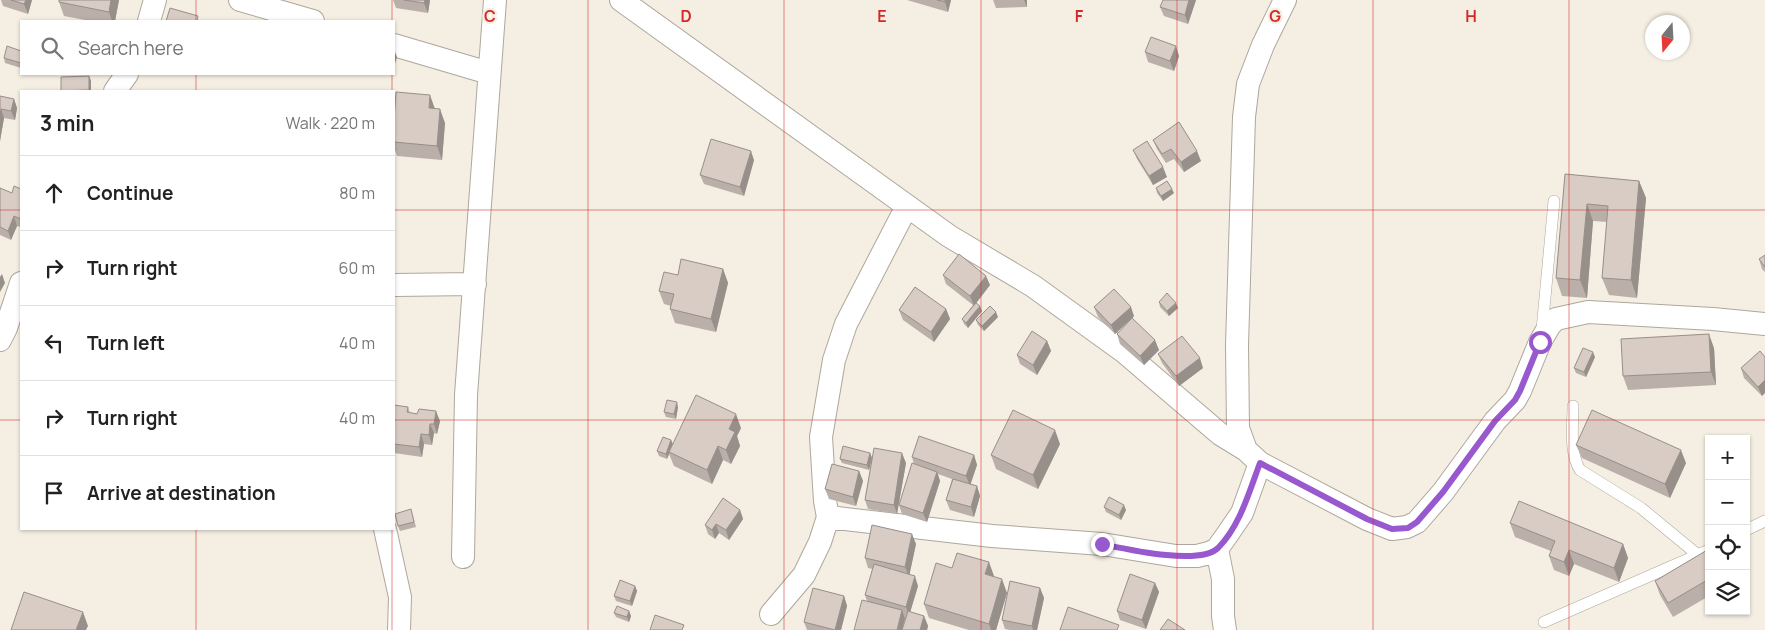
<!DOCTYPE html>
<meta charset="utf-8">
<style>
body{margin:0;font-family:Manrope,sans-serif;background:#f6f6f6;color:#222}
.controls{position:absolute;right:15px;bottom:15px;display:grid;overflow:hidden;border-radius:0px;box-shadow:0 1px 4px #0004}
.controls button{width:45px;height:45px;display:grid;place-items:center;padding:0;border:0;border-bottom:1px solid #e0e0e0;background:#fff;color:#222;font:25px sans-serif}
.compass{position:absolute;left:1645px;top:15px;width:45px;height:45px;border-radius:50%;background:#fff;box-shadow:0 1px 4px #0004;rotate:198deg}
.stop{position:absolute;width:15px;height:15px;margin:-11px;border:4px solid #9858ce;border-radius:50%;background:#fff}
.stop.end{background:#9858ce;border-color:#fff;box-shadow:0 1px 5px #0008}
.list{margin:0;padding:0;list-style:none}
h2{display:flex;justify-content:space-between;align-items:center;height:65px;margin:0;padding:0 20px;font-size:21px}
h2 small{font-size:16px;font-weight:400;color:#767676}
.list li{display:grid;grid-template-columns:32px 1fr auto;gap:15px;align-items:center;box-sizing:border-box;height:75px;padding:0 20px;border-top:1px solid #e0e0e0}
.list b{display:block;font-size:19px;white-space:nowrap}
.list em{font-size:16px;font-style:normal;color:#767676}
.icon{flex:none;width:28px;height:28px;fill:none;stroke:currentColor;stroke-width:2;stroke-linecap:round;stroke-linejoin:round}
.map{position:relative;flex:none;width:1765px;height:630px;overflow:hidden}
.search{position:absolute;background:#fff;box-shadow:0 1px 4px #0004;left:20px;top:20px;width:375px;height:55px;display:flex;align-items:center;gap:12px;box-sizing:border-box;padding:0 18px;border-radius:0px;color:#767676;font-size:19px}
.panel{position:absolute;background:#fff;box-shadow:0 1px 4px #0004;left:20px;top:90px;width:375px;height:440px;border-radius:0px}
.map>svg:first-child{display:block}
.lines{fill:none;stroke-linecap:round;stroke-linejoin:round}
.service-casing{stroke:#aea79c;stroke-width:12}
.minor-casing{stroke:#aea79c;stroke-width:24}
.service{stroke:#fff;stroke-width:11}
.minor{stroke:#fff;stroke-width:22}
.wall{fill:#baafa9}
.shaded-wall{fill:#978f8a}
.building{fill:#d8ccc5;stroke:#978f8a}
.route{stroke:#9858ce;stroke-width:6}
.grid{fill:none;stroke:#d62828;stroke-width:1;stroke-opacity:0.55}
.grid-label{font-size:16px;text-anchor:middle;font-weight:bold;fill:#d62828;stroke:#f5eee2;stroke-width:4.5;stroke-linejoin:round;paint-order:stroke}
</style>
<div class="map">
<svg width="1765" height="630" viewBox="0 0 1765 630">
<rect width="100%" height="100%" fill="#f5eee2"/>
<g class="lines">
<defs>
<path id="service" d="M1542,330L1554,201
M1573,406C1573,426 1569,452 1580,470L1641,508L1698,555
M1746,530L1765,521
M1544,622L1709,550"/>
<path id="minor" d="M240,0L313,21
M621,0L949,236L1033,286L1123,351L1220,434L1246,450
M1285,0L1263,45L1248,84L1244,117L1237,345L1238,428L1246,450L1260,463L1367,519L1392,529L1407,527L1417,522L1443,492L1495,421L1515,400L1520,391L1540,342L1550,325L1556,319L1588,312L1713,319L1765,324
M149,21L155,0
M394,45L489,73
M115,91L127,74
M394,285L475,284
M0,340L6,328L21,283
M828,517L992,536L1102,544L1176,556H1197L1209,553L1217,549L1227,535L1242,513L1260,463
M385,529L400,597L399,630
M1217,549L1223,579V616L1225,630
M463,557L466,395L495,0
M771,614L804,575L820,542L828,517L825,501L821,437L834,360L846,324L907,206"/>
</defs>
<use href="#service" class="service-casing"/>
<use href="#minor" class="minor-casing"/>
<use href="#service" class="service"/>
<use href="#minor" class="minor"/>
</g>
<path class="wall" d="M1,0H32L28,14L3,6Z
M119,0L115,21H90L64,16L59,2Z
M393,0H430L428,13L396,8Z
M907,0H951L948,12Z
M993,0H1027V7L996,8Z
M1196,0L1188,24L1164,16L1160,7Z
M21,51V68L5,63L4,58Z
M1145,52L1179,56L1174,71L1148,62Z
M89,76L91,81V91H62L61,77Z
M0,96L14,99L17,108L15,120L4,118L0,141Z
M435,109L445,123L442,160L397,156L394,147V120Z
M1153,140L1201,161L1184,172L1174,159L1166,163L1157,149Z
M1133,150L1167,177L1153,185L1137,159Z
M754,160L744,196L704,184L700,175Z
M1565,174L1639,181L1646,198L1637,298L1609,295L1602,278L1607,222L1593,221L1587,298L1562,296L1556,278Z
M0,188L12,193L21,189V227L17,226L11,240L0,235Z
M1156,188L1174,193L1163,201L1157,193Z
M1765,255V272L1762,269L1759,259Z
M723,269L728,283L716,332L675,323L670,309L671,306L664,304L659,291L678,275Z
M943,275L990,285L976,303L982,311L968,328L964,324L962,319L973,305L946,284Z
M1159,302L1178,308L1169,316L1160,307Z
M1094,307L1134,316L1132,319L1159,350L1144,365L1120,344L1117,334L1131,319L1115,334L1098,317Z
M946,309L950,319L934,342L903,320L899,310Z
M998,317L984,331L978,325L976,320Z
M1047,341L1051,351L1037,375L1020,364L1017,355Z
M1714,348L1716,385L1628,390L1623,376Z
M1760,351L1762,396L1744,378L1741,368Z
M1158,354L1203,368L1179,386L1162,363Z
M1595,357L1586,377L1576,373L1574,368Z
M394,405L408,407L410,413L440,421L437,434L434,433L432,445L424,444L422,457L394,453Z
M678,407L676,419L666,417L664,412Z
M741,428L737,436L740,446L731,464L723,460L712,484L674,466L669,454L667,459L659,456L657,451L671,440L673,444Z
M1060,444L1038,489L996,469L991,455Z
M1576,445L1686,463L1670,498L1582,458Z
M870,453L872,458L906,463L897,514L868,509L865,500L872,458L869,470L842,463L840,459Z
M974,455L977,465L970,484L977,486L980,496L974,517L950,510L946,500L952,479L938,474L940,481L927,522L902,514L899,505L914,464L912,457Z
M859,471L863,481L856,506L829,499L825,489Z
M1104,507L1126,510L1121,520L1106,512Z
M411,509L416,527L400,531L398,526Z
M740,510L743,519L729,540L719,533L715,539L708,534L705,525Z
M1510,523L1623,544L1628,558L1619,582L1574,564L1569,576L1554,570L1549,556L1551,551L1515,537Z
M916,544L909,575L918,586L910,612L924,616L928,626L927,630L867,601L865,595L873,569L868,568L865,558Z
M1709,549V596L1673,617L1660,595L1655,581Z
M994,576L993,577L1007,593L996,630H969L929,618L924,604Z
M1155,583L1159,592L1146,629L1120,620L1117,611Z
M635,586L637,591L632,606L616,601L614,596Z
M1040,588L1044,598L1037,630H1010L1005,629L1002,620Z
M844,596L847,606L841,630H807L804,622Z
M629,611L631,616L629,622L616,617L614,613Z"/>
<path class="shaded-wall" d="M26,0H32L28,14L24,4Z
M111,0H119L115,21H112L109,12Z
M425,0H430L428,13L424,3Z
M945,0H951L948,12L945,2Z
M1024,0H1027V7Z
M1189,0H1196L1188,24L1185,15Z
M1176,46L1179,56L1174,71L1170,61Z
M395,52L397,57L394,67V56Z
M89,76L91,81V91H90L89,90Z
M430,95L435,109L429,108Z
M14,99L17,108L15,120L11,111Z
M1,109L4,118L0,141V114Z
M440,109L445,123L442,160L437,146Z
M751,151L754,160L744,196L740,187Z
M1197,151L1201,161L1184,172L1181,162Z
M1163,167L1167,177L1153,185L1149,176Z
M1639,181L1646,198L1637,298L1631,280Z
M1172,189L1174,193L1163,201L1161,196Z
M1587,204L1593,221L1587,298L1580,280Z
M14,216L17,226L11,240L8,231Z
M723,269L728,283L716,332L711,319Z
M2,274L5,283L0,292V277Z
M986,276L990,285L974,306L970,296Z
M1176,303L1178,308L1169,316L1167,311Z
M980,306L982,311L968,328L966,323Z
M1131,307L1134,316L1115,334L1111,325Z
M946,309L950,319L934,342L931,332Z
M996,312L998,317L984,331L982,326Z
M1709,334L1714,348L1716,385L1711,372Z
M1155,340L1159,350L1144,365L1140,356Z
M1047,341L1051,351L1037,375L1033,365Z
M1593,352L1595,357L1586,377L1584,372Z
M1200,358L1203,368L1179,386L1176,376Z
M1765,380V393L1762,396L1758,387Z
M677,402L678,407L676,419L674,414Z
M436,411L440,421L437,434L434,424Z
M736,414L741,428L737,436L740,446L731,464L726,450L729,429Z
M430,424L434,433L432,445L429,435Z
M1055,430L1060,444L1038,489L1033,475Z
M421,434L424,444L422,457L419,447Z
M671,440L673,445L669,452V454L667,459L666,454Z
M718,446L723,460L712,484L707,470Z
M1681,450L1686,463L1670,498L1665,484Z
M870,453L872,458L869,470L867,465Z
M902,453L906,463L897,514L894,505Z
M974,455L977,465L970,486L966,476Z
M859,471L863,481L856,506L853,497Z
M937,472L940,481L927,522L923,513Z
M977,486L980,496L974,517L971,507Z
M1124,505L1126,510L1121,520L1119,515Z
M740,510L743,519L729,540L726,530Z
M716,524L719,533L715,539L712,530Z
M912,534L916,544L909,577L905,567Z
M1623,544L1628,558L1619,582L1614,568Z
M1569,550L1574,564L1569,576L1564,562Z
M989,562L994,576L990,588L985,574Z
M915,576L918,586L909,616L906,607Z
M1002,579L1007,593L996,630H991L989,624Z
M1155,583L1159,592L1146,629L1142,620Z
M635,586L637,591L632,606L630,601Z
M1040,588L1044,598L1037,630H1033L1032,626Z
M844,596L847,606L841,630H835Z
M902,610L905,619L902,630H897Z
M629,611L631,616L629,622L627,617Z
M83,612L88,626L86,630H76Z
M924,616L928,626L927,630H920Z"/>
<path class="building" d="M11,0H26L24,4Z
M59,0H111L109,12L59,2Z
M404,0H425L424,3Z
M937,0H945V2Z
M1163,0H1189L1185,15L1160,7Z
M170,8L198,16L197,21H166Z
M1151,37L1176,46L1170,61L1145,52Z
M7,46L21,51V63L4,58Z
M89,76V90L61,91V77Z
M396,92L430,95L429,108L440,109L437,146L394,142V120Z
M0,96L14,99L11,111L1,109L0,114Z
M1179,122L1197,151L1181,162L1171,149L1162,154L1153,140Z
M711,139L751,151L740,187L700,175Z
M1147,141L1163,167L1149,176L1133,150Z
M1565,174L1639,181L1631,280L1602,278L1608,206L1587,204L1580,280L1556,278Z
M1167,181L1172,189L1161,196L1156,188Z
M14,186L21,189V219L14,216L8,231L0,227V188L12,193Z
M959,254L986,276L970,296L943,275Z
M1765,255V267L1759,259Z
M681,259L723,269L711,319L670,309L674,294L659,291L664,272L678,275Z
M915,287L946,309L931,332L899,310Z
M1114,289L1131,307L1111,325L1094,307Z
M1167,293L1176,303L1167,311L1159,302Z
M976,303L980,306L966,323L962,319Z
M990,306L996,312L982,326L976,320Z
M1132,318L1155,340L1140,356L1117,334Z
M1032,331L1047,341L1033,365L1017,355Z
M1709,334L1711,372L1623,376L1621,339Z
M1182,336L1200,358L1176,376L1158,354Z
M1583,348L1593,352L1584,372L1574,368Z
M1760,351L1765,357V380L1758,387L1741,368Z
M696,395L736,414L729,429L735,432L726,450L718,446L707,470L669,452Z
M667,400L677,402L674,414L664,412Z
M394,405L408,407L407,412L417,414L419,409L436,411L434,424H430L429,435L421,434L419,447L394,444Z
M1013,410L1055,430L1033,475L991,455Z
M1592,410L1681,450L1665,484L1576,445Z
M919,436L974,455L966,476L912,457Z
M663,437L671,440L666,454L657,451Z
M843,446L870,453L867,465L840,459Z
M874,448L902,453L894,505L865,500Z
M912,463L937,472L923,513L899,505Z
M832,464L859,471L853,497L825,489Z
M953,479L977,486L971,507L946,500Z
M1109,497L1124,505L1119,515L1104,507Z
M723,498L740,510L726,530L716,524L712,530L705,525Z
M1519,501L1623,544L1614,568L1569,550L1564,562L1549,556L1555,541L1510,523Z
M411,509L414,522L398,526L395,514Z
M872,525L912,534L905,567L865,558Z
M1709,549V579L1668,603L1655,581Z
M957,553L989,562L985,574L1002,579L989,624L924,604L936,563L952,568Z
M874,564L915,576L906,607L865,595Z
M1130,574L1155,583L1142,620L1117,611Z
M620,580L635,586L630,601L614,596Z
M1010,581L1040,588L1032,626L1002,620Z
M813,588L844,596L835,630L804,622Z
M24,592L83,612L76,630H11Z
M862,600L902,610L897,630H854Z
M617,606L629,611L627,617L614,613Z
M1068,607L1119,625L1117,630H1060Z
M908,611L924,616L920,630H902Z
M655,615L684,625L682,630H650Z
M1168,619L1185,630H1160Z"/>
<g class="lines">
<path class="route" d="M1102,544C1126,549 1199,566 1218,548C1240,526 1249,492 1260,463L1367,519L1392,529L1408,528L1417,522L1443,492L1495,421L1515,400L1520,391L1540,342"/>
</g>
<path class="grid" d="M196,0V21M392,0V21M588,0V630M784,0V630M981,0V630M1177,0V630M1373,0V630M1569,0V630M196,74V91M392,74V91M0,210H21M394,210H1765M0,420H21M394,420H1765M196,529V630M392,529V630"/>
<g class="grid-label">
<text x="490" y="22">C</text>
<text x="686" y="22">D</text>
<text x="882" y="22">E</text>
<text x="1079" y="22">F</text>
<text x="1275" y="22">G</text>
<text x="1471" y="22">H</text>
</g>
</svg>
<div class="controls">
<button>+</button>
<button>−</button>
<button><svg class="icon" aria-label="locate" viewBox="0 0 24 24"><circle cx="12" cy="12" r="6"/><path d="M12 2v4M12 18v4M2 12h4M18 12h4"/></svg></button>
<button><svg class="icon" aria-label="layers" viewBox="0 0 24 24"><path d="M12 4l9 5-9 5-9-5zM3 14l9 5 9-5"/></svg></button>
</div>
<svg class="compass" viewBox="-18 -18 36 36"><path d="M0-13l5 13h-10z" fill="#e53935"/><path d="M0 13l5-13h-10z" fill="#767676"/></svg>
<div class="stop" style="left:1540px;top:342px"></div>
<div class="stop end" style="left:1102px;top:544px"></div>
<div class="search"><svg class="icon" aria-label="search" viewBox="0 0 24 24"><circle cx="10" cy="10" r="6"/><path d="M15 15l6 6"/></svg>Search here</div>
<section class="panel">
<h2>3 min<small>Walk · 220 m</small></h2>
<ul class="list">
<li><svg class="icon" aria-label="ahead" viewBox="0 0 24 24"><path d="M12 20V5M6 11l6-6 6 6"/></svg><div><b>Continue</b></div><em>80 m</em></li>
<li><svg class="icon" aria-label="right" viewBox="0 0 24 24"><path d="M7 20v-9h11M14 6l5 5-5 5"/></svg><div><b>Turn right</b></div><em>60 m</em></li>
<li><svg class="icon" aria-label="left" viewBox="0 0 24 24"><path d="M17 20v-9H6M10 6l-5 5 5 5"/></svg><div><b>Turn left</b></div><em>40 m</em></li>
<li><svg class="icon" aria-label="right" viewBox="0 0 24 24"><path d="M7 20v-9h11M14 6l5 5-5 5"/></svg><div><b>Turn right</b></div><em>40 m</em></li>
<li><svg class="icon" aria-label="arrive" viewBox="0 0 24 24"><path d="M6 21V4h12l-3 4 3 4H6"/></svg><div><b>Arrive at destination</b></div></li>
</ul>
</section>
</div>
